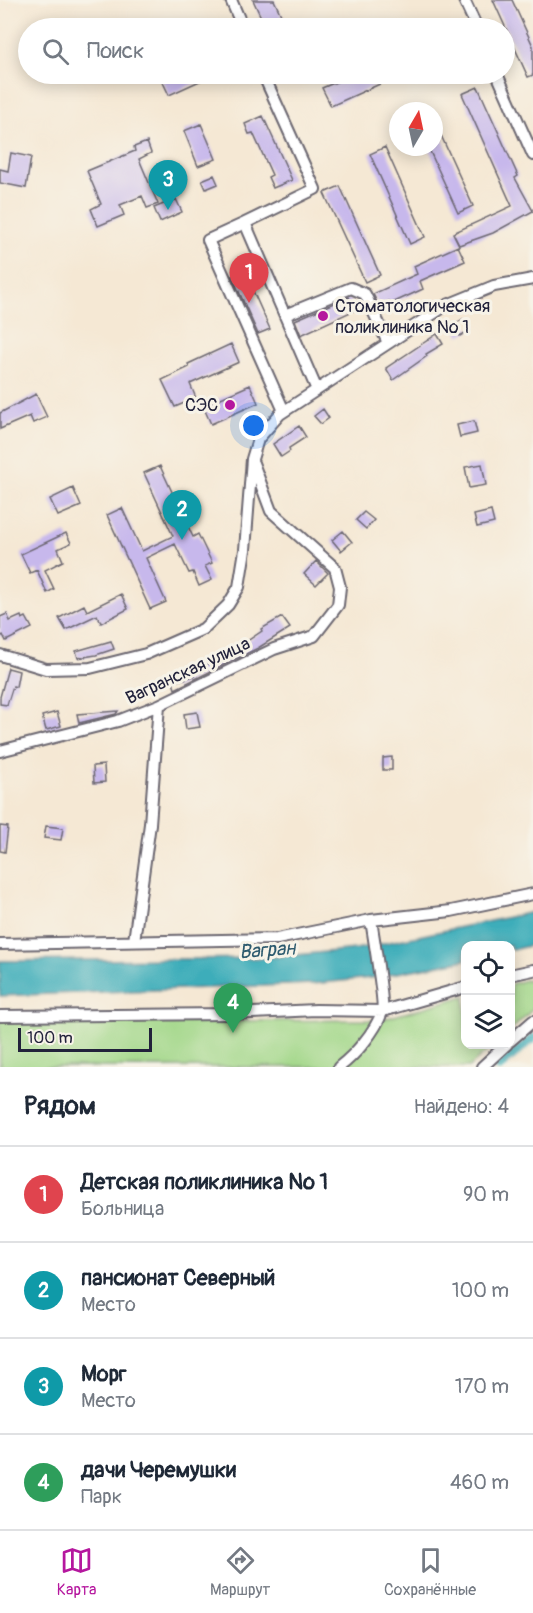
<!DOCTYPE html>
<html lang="ru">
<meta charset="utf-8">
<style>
body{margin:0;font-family:Pangolin,sans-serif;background:#f2f2f3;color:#1f2937}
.controls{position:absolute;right:18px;bottom:18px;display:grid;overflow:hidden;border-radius:12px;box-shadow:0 3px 15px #0003}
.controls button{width:54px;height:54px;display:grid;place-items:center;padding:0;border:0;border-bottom:2px solid #e0e1e3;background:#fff;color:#1f2937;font:30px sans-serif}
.compass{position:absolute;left:389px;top:102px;width:54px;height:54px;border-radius:50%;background:#fff;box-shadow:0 3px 15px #0003;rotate:9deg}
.scale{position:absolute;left:18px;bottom:15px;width:134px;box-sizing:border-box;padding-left:6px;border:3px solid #22223b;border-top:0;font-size:16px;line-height:21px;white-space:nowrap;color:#22223b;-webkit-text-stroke:4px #f7f3e8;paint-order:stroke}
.you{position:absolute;left:254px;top:426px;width:21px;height:21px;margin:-15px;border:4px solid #fff;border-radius:50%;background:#1a73e8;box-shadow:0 0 0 9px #1a73e833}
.badge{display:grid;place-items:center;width:39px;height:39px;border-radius:50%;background:#b5179e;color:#fff;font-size:20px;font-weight:700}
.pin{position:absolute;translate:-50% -50px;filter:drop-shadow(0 2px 3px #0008)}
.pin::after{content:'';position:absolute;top:32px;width:21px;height:18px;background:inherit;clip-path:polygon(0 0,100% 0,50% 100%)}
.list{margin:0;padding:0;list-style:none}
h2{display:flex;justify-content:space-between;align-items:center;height:78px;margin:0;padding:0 24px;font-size:26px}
h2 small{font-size:20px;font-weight:400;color:#747a83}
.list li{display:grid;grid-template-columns:39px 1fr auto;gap:18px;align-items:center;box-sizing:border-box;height:96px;padding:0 24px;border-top:2px solid #e0e1e3}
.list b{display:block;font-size:22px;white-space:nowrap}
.list p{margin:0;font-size:20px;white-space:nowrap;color:#747a83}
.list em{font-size:20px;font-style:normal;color:#747a83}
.icon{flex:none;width:33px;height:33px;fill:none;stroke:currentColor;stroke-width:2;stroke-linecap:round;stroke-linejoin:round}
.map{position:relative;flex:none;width:533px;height:1067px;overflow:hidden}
.search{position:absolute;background:#fff;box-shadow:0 3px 15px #0003;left:18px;right:18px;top:18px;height:66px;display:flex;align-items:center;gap:15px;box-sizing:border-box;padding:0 21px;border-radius:33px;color:#747a83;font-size:22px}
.sheet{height:462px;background:#fff}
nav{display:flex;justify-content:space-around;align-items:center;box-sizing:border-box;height:84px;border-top:2px solid #e0e1e3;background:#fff;font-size:16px;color:#747a83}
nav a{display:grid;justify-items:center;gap:3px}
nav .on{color:#b5179e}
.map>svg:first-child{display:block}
.green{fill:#a1d788;stroke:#627c62;stroke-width:1.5}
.water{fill:#3dadba;stroke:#30687a;stroke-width:1.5}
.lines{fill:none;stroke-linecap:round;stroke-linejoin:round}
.canal{stroke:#3dadba;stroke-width:9}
.building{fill:#c7b8ec}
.minor-casing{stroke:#6c6771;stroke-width:14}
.minor{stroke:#fff;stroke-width:10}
.poi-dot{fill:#b5179e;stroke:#f7f3e8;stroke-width:2}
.labels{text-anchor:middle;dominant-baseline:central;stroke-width:6;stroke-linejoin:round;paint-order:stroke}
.poi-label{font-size:18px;fill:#22223b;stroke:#f7f3e8;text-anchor:start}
.street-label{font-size:18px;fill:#22223b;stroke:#f7f3e8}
.water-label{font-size:20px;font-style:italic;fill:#2d5a6e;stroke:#f7f3e8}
</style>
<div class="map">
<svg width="533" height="1067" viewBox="0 0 533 1067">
<rect width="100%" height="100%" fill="#f7f3e8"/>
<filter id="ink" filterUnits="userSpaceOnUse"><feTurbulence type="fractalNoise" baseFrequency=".0167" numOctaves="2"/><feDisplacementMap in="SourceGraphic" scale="12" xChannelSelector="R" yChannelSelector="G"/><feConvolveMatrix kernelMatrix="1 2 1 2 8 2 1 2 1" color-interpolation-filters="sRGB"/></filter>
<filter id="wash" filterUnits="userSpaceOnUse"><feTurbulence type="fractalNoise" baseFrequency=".008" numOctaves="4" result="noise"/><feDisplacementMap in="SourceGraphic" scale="24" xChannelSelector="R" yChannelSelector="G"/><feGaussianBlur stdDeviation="1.35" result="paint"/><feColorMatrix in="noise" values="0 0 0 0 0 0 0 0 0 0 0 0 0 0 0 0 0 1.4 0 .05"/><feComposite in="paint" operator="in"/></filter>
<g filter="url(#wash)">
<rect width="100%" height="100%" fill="#f5e8d4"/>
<path class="green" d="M533,978V1009L511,1030V984Z
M465,996L466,1044L494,1045L469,1067H0V1020L73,1018L231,1021L380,1020Z"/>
<path class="water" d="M533,912V945L511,950L510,945H466L465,960L371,978L312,984L0,996V961L266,958L356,949Z"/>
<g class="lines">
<path class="canal" d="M499,1067L533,1038"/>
</g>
<g id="blocks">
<path class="building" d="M253,0H274L287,28H266Z
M493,0H512L533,46V75L528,77Z
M159,74H215L169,95Z
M355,74H402L331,106L322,88Z
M478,87L518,176L515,178L533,211L493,233L459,245L453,233L512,206L462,94Z
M263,116L292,180L273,188L268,177L272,175L253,133L249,134L245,124Z
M434,120L473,206L458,213L428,147H434Z
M201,124L216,159L198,166L184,131Z
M147,142L151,153L139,159L158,204L147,208L142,196L120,205L124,215L98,226L91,209L101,204L87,171L135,151L134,147Z
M385,147L425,237L410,244L370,154Z
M11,153L31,157L26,188L0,183V169L8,171Z
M214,175L218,184L206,189L202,180Z
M340,186L380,275L365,282L324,193Z
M176,199L182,212L160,222L154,208Z
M458,246L465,261L420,281L423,289L390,304L389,301L379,306L373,294L417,274L414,266Z
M244,271L270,329L258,334L232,276Z
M349,297L355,310L301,335L295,320Z
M463,319L470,330L460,336L453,325Z
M437,334L443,344L426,354L427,356L393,380L386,368Z
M231,344L239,362L190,384L196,398L175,407L162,380L189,367L188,364Z
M250,385L258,403L211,424L203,406Z
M36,394L47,417L33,423L30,416L0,429V413Z
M323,409L329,418L321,424L314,416Z
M474,421L477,433L460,437L457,425Z
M299,426L306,437L289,448L290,451L281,457L273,444Z
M482,464L486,485L469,488L465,467Z
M160,466L193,537L198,534L212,563L205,566L212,580L199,586L193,572L189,573L175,544L146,558L166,602L150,609L107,515L122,508L142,551L173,536L144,473Z
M73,488L81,506L58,516L50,499Z
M491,511L494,523L477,527L474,515Z
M364,512L374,520L366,529L356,520Z
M343,531L352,542L341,551L332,540Z
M66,533L71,543L58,549L63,561L45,570L54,589L47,593L37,570L30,573L21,554Z
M316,561L328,573L316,585L304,574Z
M121,594L128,609L101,623L97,615L66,630L59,618L84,605L87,611Z
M7,614L10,621L21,616L22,619L26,617L32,628L6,641L3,635L0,637V617Z
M282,617L290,628L258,648L175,689L173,682L194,676L193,673L198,671L196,667L203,664L204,666L213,662V664L262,631L261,629Z
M111,641L114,649L96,655L78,658L76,651Z
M8,668L19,671L16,687L13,686L7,705L0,704V697Z
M118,711L116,714L79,723L77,714Z
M57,712L61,726L46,730L42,716Z
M197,712L200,727L186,729L184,714Z
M392,757V770H383V758Z
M104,765L105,782L94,783L93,766Z
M0,826L8,827L5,852L0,851Z
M46,826L63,828L61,840L44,838Z"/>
</g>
</g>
<g filter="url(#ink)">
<use href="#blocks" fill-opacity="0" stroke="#6c6771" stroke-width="1.5"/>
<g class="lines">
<defs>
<path id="minor" d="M231,0L243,28
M464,0L477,28
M263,74L315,189L245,223L317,390
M497,74L533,155
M245,223L208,240L284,411
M285,315L351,288L365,294L388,343
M0,655L46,669L90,668L146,654L203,629L228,605L239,587L245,550L252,459L258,439L280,414L445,306L494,286L533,279
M0,751L118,721L159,705L274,649L314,636L338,605L340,587L335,568L271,511L253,463
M134,941L150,824L159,705
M0,944L277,939L371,920L451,911L533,894
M510,975L533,970
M0,1016L230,1014L316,1010L383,1011L466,987
M510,1041L533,1021
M339,1067C355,1055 375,1032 382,1012C385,1005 373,933 371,920
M482,1067L507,1044"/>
</defs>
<use href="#minor" class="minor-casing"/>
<use href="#minor" class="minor"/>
</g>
</g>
<g class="poi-dot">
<circle cx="323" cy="316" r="6"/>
<circle cx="230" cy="405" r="6"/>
</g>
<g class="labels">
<g class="poi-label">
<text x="335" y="306">Стоматологическая<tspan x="335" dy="21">поликлиника № 1</tspan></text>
<text x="218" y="405" text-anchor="end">СЭС</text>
</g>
<g class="street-label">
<text transform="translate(188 671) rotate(-25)">Вагранская улица</text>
</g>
<g class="water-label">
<text transform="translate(267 950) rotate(-4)">Вагран</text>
</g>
</g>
</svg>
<div class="controls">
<button><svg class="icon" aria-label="locate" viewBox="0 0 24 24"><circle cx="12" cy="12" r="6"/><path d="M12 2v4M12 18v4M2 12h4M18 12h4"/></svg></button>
<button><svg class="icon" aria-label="layers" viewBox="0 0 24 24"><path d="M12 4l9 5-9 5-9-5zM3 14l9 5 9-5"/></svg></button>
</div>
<svg class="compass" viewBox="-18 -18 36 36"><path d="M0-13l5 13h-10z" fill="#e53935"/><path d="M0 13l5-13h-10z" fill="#747a83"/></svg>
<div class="scale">100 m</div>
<div class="you"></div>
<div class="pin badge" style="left:249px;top:303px;background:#e0444e">1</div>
<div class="pin badge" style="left:182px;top:540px;background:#0f9aa8">2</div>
<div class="pin badge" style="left:168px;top:210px;background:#0f9aa8">3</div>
<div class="pin badge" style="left:233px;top:1033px;background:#2e9e5b">4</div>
<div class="search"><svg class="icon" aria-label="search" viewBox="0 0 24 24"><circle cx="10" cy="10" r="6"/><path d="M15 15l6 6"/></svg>Поиск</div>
</div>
<section class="sheet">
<h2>Рядом<small>Найдено: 4</small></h2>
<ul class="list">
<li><span class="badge" style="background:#e0444e">1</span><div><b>Детская поликлиника № 1</b><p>Больница</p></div><em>90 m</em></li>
<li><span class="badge" style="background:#0f9aa8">2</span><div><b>пансионат Северный</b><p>Место</p></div><em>100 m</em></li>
<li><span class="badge" style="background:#0f9aa8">3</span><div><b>Морг</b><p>Место</p></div><em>170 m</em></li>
<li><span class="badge" style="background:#2e9e5b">4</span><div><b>дачи Черемушки</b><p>Парк</p></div><em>460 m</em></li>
</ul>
</section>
<nav>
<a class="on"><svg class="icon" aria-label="map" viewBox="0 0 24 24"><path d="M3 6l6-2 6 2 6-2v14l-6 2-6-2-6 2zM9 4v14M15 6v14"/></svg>Карта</a>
<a><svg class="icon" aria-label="directions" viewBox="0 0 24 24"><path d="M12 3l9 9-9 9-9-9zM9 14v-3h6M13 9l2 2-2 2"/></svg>Маршрут</a>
<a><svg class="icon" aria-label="saved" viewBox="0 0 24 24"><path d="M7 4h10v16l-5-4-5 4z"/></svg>Сохранённые</a>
</nav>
